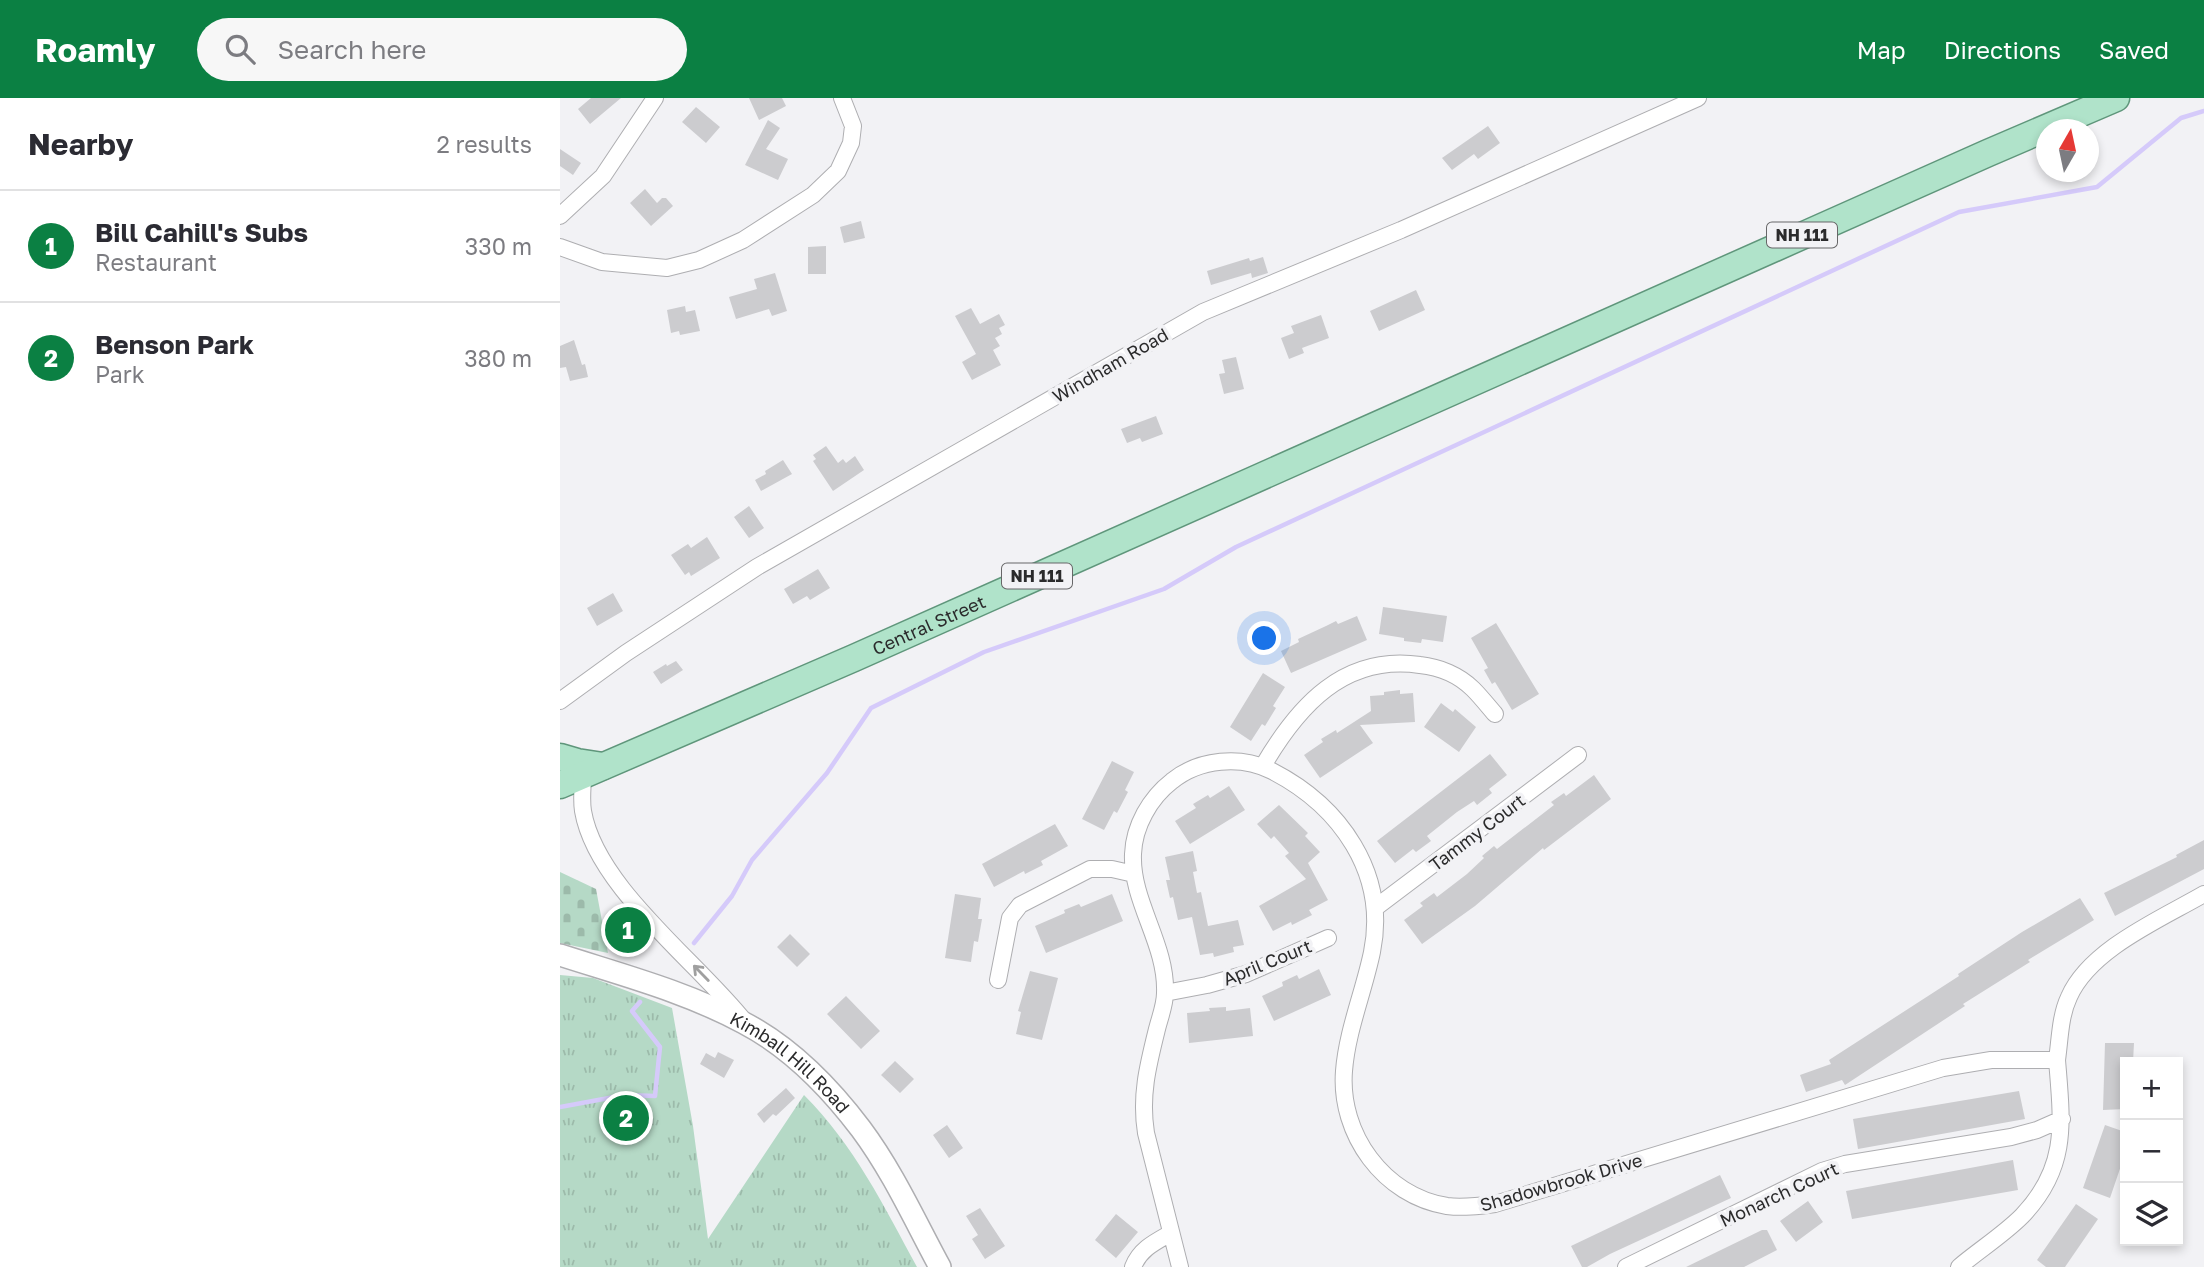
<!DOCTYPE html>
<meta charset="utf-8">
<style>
body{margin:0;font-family:"Golos Text",sans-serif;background:#f7f7f7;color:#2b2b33}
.controls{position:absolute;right:21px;bottom:21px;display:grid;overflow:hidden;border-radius:0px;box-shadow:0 4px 10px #0003}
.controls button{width:63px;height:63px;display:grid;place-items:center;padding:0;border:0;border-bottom:2px solid #e1e1e2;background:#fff;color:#2b2b33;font:35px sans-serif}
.compass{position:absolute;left:1476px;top:21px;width:63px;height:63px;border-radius:50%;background:#fff;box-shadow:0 4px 10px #0003;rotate:9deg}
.you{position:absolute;left:705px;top:541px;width:24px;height:24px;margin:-18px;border:5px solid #fff;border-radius:50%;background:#1a73e8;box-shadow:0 0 0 10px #1a73e833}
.badge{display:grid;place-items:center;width:46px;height:46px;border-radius:50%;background:#0b8043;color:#fff;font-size:23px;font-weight:700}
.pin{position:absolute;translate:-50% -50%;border:4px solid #fff;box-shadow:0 2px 7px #0006}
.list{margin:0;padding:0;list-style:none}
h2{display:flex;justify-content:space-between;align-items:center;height:91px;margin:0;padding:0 28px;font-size:30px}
h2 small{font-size:23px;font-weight:400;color:#7c7c81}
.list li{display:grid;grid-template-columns:46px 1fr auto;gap:21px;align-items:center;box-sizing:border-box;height:112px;padding:0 28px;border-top:2px solid #e1e1e2}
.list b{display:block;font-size:26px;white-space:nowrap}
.list p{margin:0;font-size:23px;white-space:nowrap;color:#7c7c81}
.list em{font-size:23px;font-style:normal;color:#7c7c81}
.icon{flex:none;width:38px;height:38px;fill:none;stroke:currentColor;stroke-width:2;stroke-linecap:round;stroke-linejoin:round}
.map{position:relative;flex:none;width:1644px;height:1169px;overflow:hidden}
header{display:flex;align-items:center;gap:42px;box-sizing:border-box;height:98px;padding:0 35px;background:#0b8043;color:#fff}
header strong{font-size:33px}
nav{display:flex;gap:38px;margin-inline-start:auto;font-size:24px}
.search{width:490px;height:63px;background:#f7f7f7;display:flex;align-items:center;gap:18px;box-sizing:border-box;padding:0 24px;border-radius:38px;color:#7c7c81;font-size:26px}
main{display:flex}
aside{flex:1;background:#fff}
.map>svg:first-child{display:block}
.cemetery{fill:url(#cemetery-stones)}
.park{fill:url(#park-tufts)}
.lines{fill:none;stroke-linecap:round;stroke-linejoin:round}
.stream{stroke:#d5cafa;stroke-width:4.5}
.building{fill:#cccccf}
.minor-casing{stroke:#aeaeb1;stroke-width:18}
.tertiary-casing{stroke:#aeaeb1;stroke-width:24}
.primary-casing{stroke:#5f967b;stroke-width:29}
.minor{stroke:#fff;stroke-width:16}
.tertiary{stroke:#fff;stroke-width:21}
.primary{stroke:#b0e3ca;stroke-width:26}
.oneway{stroke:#a0a0a0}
.labels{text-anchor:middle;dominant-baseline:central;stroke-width:7;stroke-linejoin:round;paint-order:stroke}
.shield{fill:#f2f2f5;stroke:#676768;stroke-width:2}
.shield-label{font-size:16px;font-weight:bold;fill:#2b2b2c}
.street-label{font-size:18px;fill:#2b2b2c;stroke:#f2f2f5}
</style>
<header>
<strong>Roamly</strong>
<div class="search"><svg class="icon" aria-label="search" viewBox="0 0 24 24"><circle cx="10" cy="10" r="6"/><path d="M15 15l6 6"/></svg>Search here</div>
<nav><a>Map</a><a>Directions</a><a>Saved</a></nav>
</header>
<main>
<aside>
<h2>Nearby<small>2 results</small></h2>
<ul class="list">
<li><span class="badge">1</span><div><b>Bill Cahill's Subs</b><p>Restaurant</p></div><em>330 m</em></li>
<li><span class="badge">2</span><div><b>Benson Park</b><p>Park</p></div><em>380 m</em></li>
</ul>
</aside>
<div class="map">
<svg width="1644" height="1169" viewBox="0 0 1644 1169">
<defs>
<pattern id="cemetery-stones" width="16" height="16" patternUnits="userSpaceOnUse" patternTransform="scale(1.75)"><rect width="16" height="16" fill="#b5d9c6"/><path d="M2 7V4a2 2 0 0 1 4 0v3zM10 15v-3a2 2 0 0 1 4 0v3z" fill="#9cbaaa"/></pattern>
<pattern id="park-tufts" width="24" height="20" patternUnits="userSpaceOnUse" patternTransform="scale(1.75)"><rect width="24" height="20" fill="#b5d9c6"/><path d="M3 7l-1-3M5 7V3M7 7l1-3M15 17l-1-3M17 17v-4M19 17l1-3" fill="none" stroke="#9cbaaa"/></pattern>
</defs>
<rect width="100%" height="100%" fill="#f2f2f5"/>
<path class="cemetery" d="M0,774L36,791L48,855L0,845Z"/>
<path class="park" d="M0,877L33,880L112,910L133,1028L148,1141L244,997C294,1047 324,1108 357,1169H0Z"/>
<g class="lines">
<path class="stream" d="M134,845L172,798L192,762L267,675L311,610L424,554L604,491L676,449L1399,114L1537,89L1621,20L1644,13
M0,1009L65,997L95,998L100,949L72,913L80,904"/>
</g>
<path class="building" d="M31,0H61L30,26L18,11Z
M189,0H222L226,8L199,22Z
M136,9L160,29L146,45L122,24Z
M208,22L220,30L206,51L228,61L218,82L185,67Z
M928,28L940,45L918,61L914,56L892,72L882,60Z
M0,51L21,65L13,77L0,68Z
M85,91L97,105L102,100H106L113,108L91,128L70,105Z
M301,123L305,140L284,145L280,129Z
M266,148V176H248V149Z
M703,159L708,175L692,180L691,175L651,187L647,173L689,160L690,163Z
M215,175L227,213L212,218L209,211L176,221L169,199L197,191L194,181Z
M856,192L865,212L819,233L810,213Z
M125,208L126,214L135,212L140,233L120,237L119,233L111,235L107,212Z
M411,210L420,226L439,216L445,227L439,230L442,236L435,240L440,248L433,252L441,267L412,282L402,264L416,256L395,218Z
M761,217L769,240L742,250L744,255L729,261L721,240L734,235L731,228Z
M14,242L22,267L25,266L28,279L10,283L6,269L0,270V248Z
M676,259L684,291L664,296L659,276L665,275L662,262Z
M596,318L603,336L582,344L580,340L567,345L561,331Z
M266,348L278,365L283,361L286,365L295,358L304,372L273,393L253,363L256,361L253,357Z
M223,362L232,376L201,393L195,382L206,376L205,373Z
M189,408L204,430L189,440L174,419Z
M147,439L160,460L131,478L129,474L125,477L111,457L128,446L131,450Z
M258,471L270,490L250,502L247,498L233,506L224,491Z
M53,495L63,513L37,528L27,510Z
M823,509L887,518L883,544L862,541L861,545L844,543V540L819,536Z
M797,518L807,542L731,575L721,553L739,544L738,541L766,528L776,523L778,526Z
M936,525L979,596L952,612L935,584L932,586L924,572L928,570L911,540Z
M116,563L123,572L101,586L93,574L106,566L107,568Z
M703,575L725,589L713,608L716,610L705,628L702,626L691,643L670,629Z
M840,592V596L853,595L855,624L800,627L813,645L760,680L744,657L763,644L761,641L776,632L777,635L811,613L810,598L824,597V594Z
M881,605L893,614L895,611L916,629L899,654L864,629Z
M930,656L947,677L929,691L932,695L917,707L914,703L897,714L867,738L871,743L856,754L853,751L835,765L817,743Z
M552,663L574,674L565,692L568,694L557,715L554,713L544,732L522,721Z
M1034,677L1051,701L984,752L983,750L915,808L862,846L844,822L863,808L860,805L874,795L877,799L907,776L924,760L922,758L934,748L937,751L994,707L991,704L1004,695L1006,698Z
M669,688L685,712L630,746L615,723L636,710L633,706L648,697L650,700Z
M719,707L748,735L745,738L760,754L748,765L768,802L749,812L752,817L732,827L731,824L713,833L699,808L746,781L725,758L729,755L714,738L711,741L697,726Z
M495,726L508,748L481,763L483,767L465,776L464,773L434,789L422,766Z
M1644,742V771L1555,818L1544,795L1617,759L1616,757Z
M633,753L637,773L633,774L637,795L641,794L648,828L678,822L684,847L673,849L674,854L654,859L653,855L640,857L632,819L618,822L613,799L610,800L606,782H610L605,759Z
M395,796L421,800L418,821H422L418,844L414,843L411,864L385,860Z
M552,796L563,823L486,855L475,828L505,815L504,812L519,806L521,809Z
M1520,800L1534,822L1468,862L1470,864L1403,906L1405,908L1285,987L1282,982L1246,994L1240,977L1271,966L1269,962L1399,878L1398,876L1462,834Z
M56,818L81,830L72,847L56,839L59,833L51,829Z
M230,836L250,856L237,869L217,849Z
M759,871L771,897L714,923L702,898L723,888L722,884L737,877L739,881Z
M470,873L498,880L482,942L456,936L461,914L458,913Z
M286,898L320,933L301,951L267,916Z
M666,909V913L690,910L693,938L629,945L627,915L650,913L649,910Z
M1545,945H1574L1573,964H1565V1011L1543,1012Z
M158,954L174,962L164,980L140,966L146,955L155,960Z
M335,963L354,981L340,995L321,977Z
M226,990L235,1000L216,1018L213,1016L204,1025L197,1016Z
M1459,993L1465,1021L1298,1051L1293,1021Z
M387,1027L403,1050L389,1060L373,1037Z
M1545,1027L1565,1034V1056L1550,1100L1523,1090Z
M1453,1062L1458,1092L1292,1121L1286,1093Z
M1160,1077L1171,1100L1050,1156L1027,1169H1022L1011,1148Z
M1248,1103L1263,1124L1236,1144L1220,1123Z
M1516,1106L1538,1121L1505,1169H1486L1477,1162Z
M420,1110L445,1148L425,1161L412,1141L418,1137L406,1118Z
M556,1116L578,1134L556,1160L535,1142Z
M1202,1132H1207L1217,1152L1184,1169H1126Z"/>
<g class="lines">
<defs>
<path id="minor" d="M0,118L43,78L95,0
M0,149L42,164L107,170L139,162L183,142L253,97L278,73L291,45L293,28L282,0
M0,603L66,555L197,469L643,214L841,132L1138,0
M703,668C738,608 784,556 860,567C879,569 899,577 913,591C921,599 928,608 935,616
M23,676C23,688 21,701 23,713C36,789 137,863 185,924
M815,810L1018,657
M438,882L450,820L460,807L530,771H552L574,776
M605,895L647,887L686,876L768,840
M1497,962C1500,941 1500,918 1509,899C1530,851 1601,821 1644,796
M573,1169C580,1151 595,1144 611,1135
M620,1169L586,1035C580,998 588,967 597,931C600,919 605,907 605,895C607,846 571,804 573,756C574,728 590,700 612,683C639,661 681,657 712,673C780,708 828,775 812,854C804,893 787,933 784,973C779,1036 824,1098 887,1108C903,1110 919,1108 935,1106L1383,970L1431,962H1497C1502,1024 1509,1069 1462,1118C1443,1137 1419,1152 1399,1169
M1066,1169L1262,1073L1285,1066L1451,1039L1477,1032L1502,1021"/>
<g id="tertiary">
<path id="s1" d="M0,857C62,877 127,894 184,925C230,949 270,990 301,1031C333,1074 355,1123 380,1169"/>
</g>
<g id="primary">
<path d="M0,659L17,664L43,668"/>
<path id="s2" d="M0,687L294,560L1428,55L1556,0"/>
</g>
</defs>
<use href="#minor" class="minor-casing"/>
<use href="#tertiary" class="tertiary-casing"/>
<use href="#primary" class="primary-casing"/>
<use href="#minor" class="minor"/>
<use href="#tertiary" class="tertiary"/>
<use href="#primary" class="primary"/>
</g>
<defs><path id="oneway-shaft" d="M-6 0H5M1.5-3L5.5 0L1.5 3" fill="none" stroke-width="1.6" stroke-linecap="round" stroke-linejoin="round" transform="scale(1.75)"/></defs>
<use class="oneway" href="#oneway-shaft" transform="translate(141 875) rotate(-134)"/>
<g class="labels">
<g class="shield">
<rect x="1207" y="124.5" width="70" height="25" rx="5"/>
<rect x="442" y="465.5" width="70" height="25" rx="5"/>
</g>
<g class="shield-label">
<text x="1242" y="137">NH 111</text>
<text x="477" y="478">NH 111</text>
</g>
<g class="street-label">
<text transform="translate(550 267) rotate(-30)">Windham Road</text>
<text stroke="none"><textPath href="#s2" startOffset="402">Central Street</textPath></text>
<text transform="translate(917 734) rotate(-37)">Tammy Court</text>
<text transform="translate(707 864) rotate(-22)">April Court</text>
<text stroke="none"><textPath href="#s1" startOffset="257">Kimball Hill Road</textPath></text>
<text transform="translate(1001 1084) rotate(-16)">Shadowbrook Drive</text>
<text transform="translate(1219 1096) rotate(-25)">Monarch Court</text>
</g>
</g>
</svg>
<div class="controls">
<button>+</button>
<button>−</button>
<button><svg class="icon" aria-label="layers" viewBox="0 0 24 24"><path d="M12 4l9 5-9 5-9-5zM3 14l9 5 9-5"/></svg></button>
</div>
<svg class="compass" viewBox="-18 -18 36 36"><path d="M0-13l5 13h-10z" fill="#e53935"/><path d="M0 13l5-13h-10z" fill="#7c7c81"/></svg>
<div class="you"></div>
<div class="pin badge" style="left:68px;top:832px">1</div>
<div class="pin badge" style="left:66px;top:1020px">2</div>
</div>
</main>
